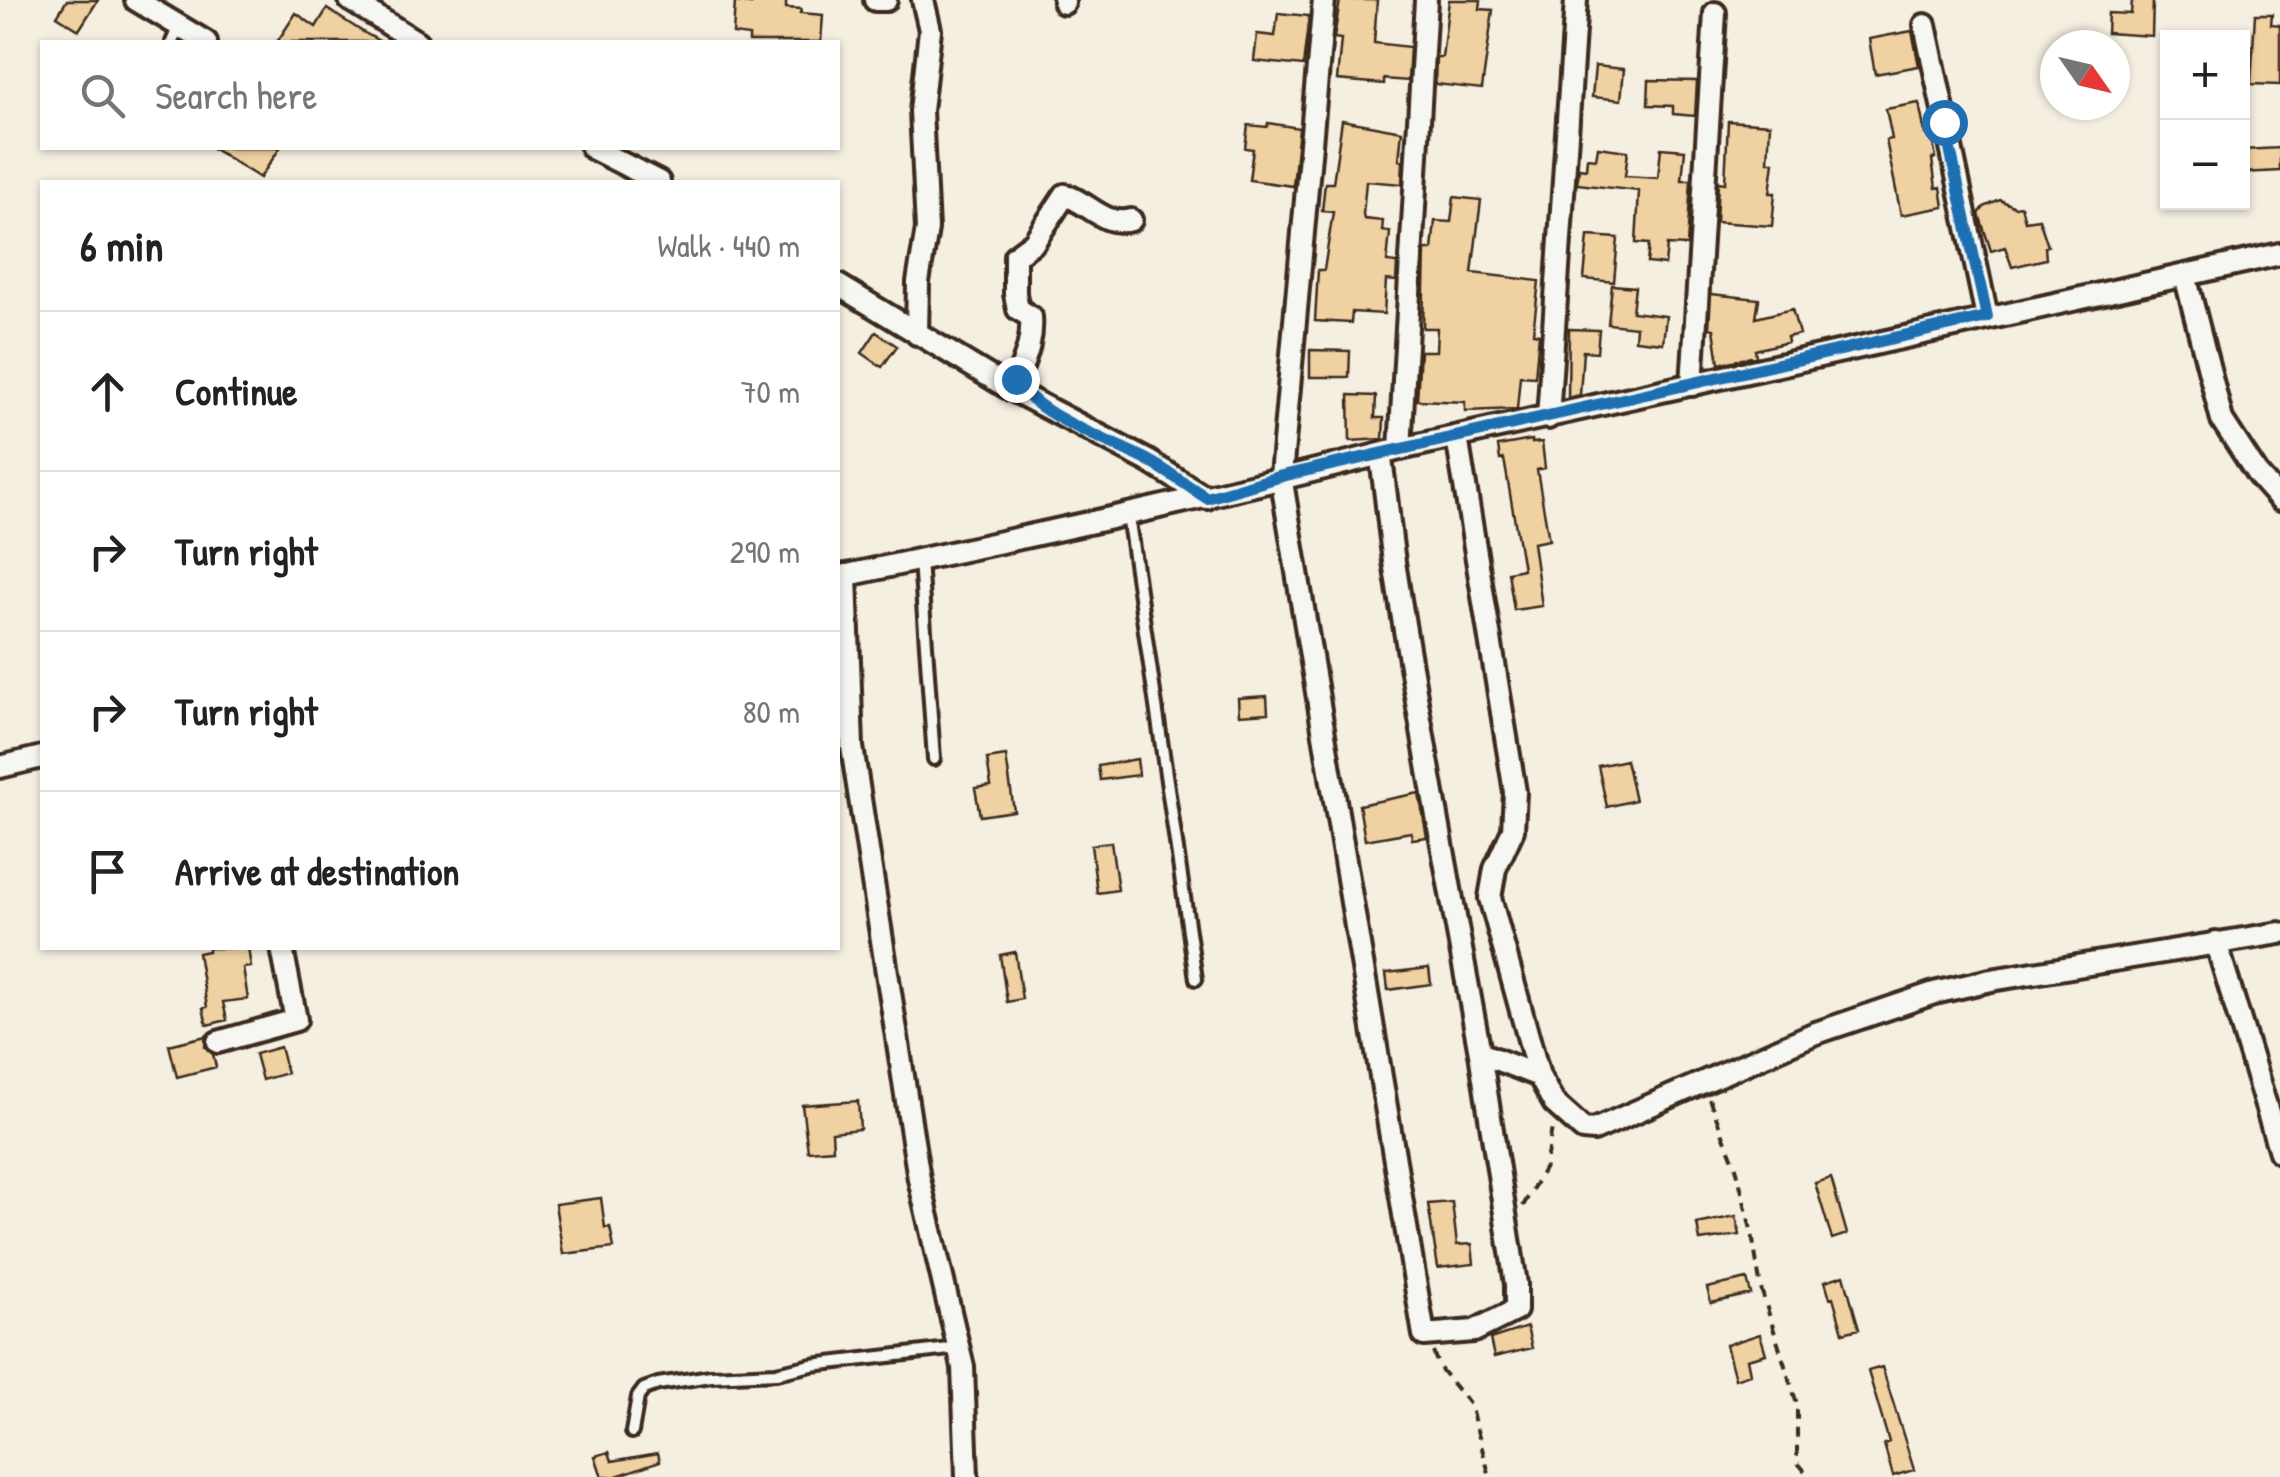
<!DOCTYPE html>
<meta charset="utf-8">
<style>
body{margin:0;font-family:"Patrick Hand",sans-serif;background:#f6f6f6;color:#222}
.controls{position:absolute;right:30px;top:30px;display:grid;overflow:hidden;border-radius:0px;box-shadow:0 2px 8px #0004}
.controls button{width:90px;height:90px;display:grid;place-items:center;padding:0;border:0;border-bottom:2px solid #e0e0e0;background:#fff;color:#222;font:50px sans-serif}
.compass{position:absolute;left:2040px;top:30px;width:90px;height:90px;border-radius:50%;background:#fff;box-shadow:0 2px 8px #0004;rotate:124deg}
.stop{position:absolute;width:30px;height:30px;margin:-22px;border:8px solid #1f6fb2;border-radius:50%;background:#fff}
.stop.end{background:#1f6fb2;border-color:#fff;box-shadow:0 2px 10px #0008}
.list{margin:0;padding:0;list-style:none}
h2{display:flex;justify-content:space-between;align-items:center;height:130px;margin:0;padding:0 40px;font-size:42px}
h2 small{font-size:32px;font-weight:400;color:#767676}
.list li{display:grid;grid-template-columns:65px 1fr auto;gap:30px;align-items:center;box-sizing:border-box;height:160px;padding:0 40px;border-top:2px solid #e0e0e0}
.list b{display:block;font-size:38px;white-space:nowrap}
.list em{font-size:32px;font-style:normal;color:#767676}
.icon{flex:none;width:55px;height:55px;fill:none;stroke:currentColor;stroke-width:2;stroke-linecap:round;stroke-linejoin:round}
.map{position:relative;flex:none;width:2280px;height:1477px;overflow:hidden}
.search{position:absolute;background:#fff;box-shadow:0 2px 8px #0004;left:40px;top:40px;width:800px;height:110px;display:flex;align-items:center;gap:25px;box-sizing:border-box;padding:0 35px;border-radius:0px;color:#767676;font-size:38px}
.panel{position:absolute;background:#fff;box-shadow:0 2px 8px #0004;left:40px;top:180px;width:800px;height:770px;border-radius:0px}
.map>svg:first-child{display:block}
.building{fill:#f0d1a2;stroke:#3b2a1e;stroke-width:2.5}
.lines{fill:none;stroke-linecap:round;stroke-linejoin:round}
.service-casing{stroke:#3b2a1e;stroke-width:18}
.minor-casing{stroke:#3b2a1e;stroke-width:28}
.path{stroke:#3b2a1e;stroke-width:4;stroke-dasharray:10 8;stroke-linecap:butt}
.service{stroke:#f6f6f2;stroke-width:10}
.minor{stroke:#f6f6f2;stroke-width:20}
.route{stroke:#1f6fb2;stroke-width:12}
</style>
<div class="map">
<svg width="2280" height="1477" viewBox="0 0 2280 1477">
<rect width="100%" height="100%" fill="#f5efe2"/>
<filter id="ink" filterUnits="userSpaceOnUse"><feTurbulence type="fractalNoise" baseFrequency=".01" numOctaves="2"/><feDisplacementMap in="SourceGraphic" scale="20" xChannelSelector="R" yChannelSelector="G"/><feConvolveMatrix kernelMatrix="1 2 1 2 8 2 1 2 1" color-interpolation-filters="sRGB"/></filter>
<g filter="url(#ink)">
<path class="building" d="M67,0H98L79,30L57,16Z
M751,0L786,1V8L801,9L800,13L823,15L821,42H749V36L733,34L735,2L751,4Z
M1340,0H1377L1374,43L1410,47L1408,81L1384,79V84L1337,80L1341,39L1334,38Z
M1449,0H1481L1480,9L1493,10L1482,89L1435,84L1436,57H1442Z
M2132,0H2153L2152,36L2107,33L2108,13L2131,14Z
M327,9L363,32L381,42H277L296,13L316,27Z
M1278,13L1309,16L1303,66L1254,61L1257,34L1275,36Z
M2255,14H2272L2271,24L2280,25V85L2251,84Z
M1912,31L1919,66L1875,74L1869,39Z
M1595,66L1624,69L1621,100L1592,97Z
M1649,80L1697,81L1695,116L1673,114V106L1648,105Z
M1919,103L1925,134L1931,133L1936,158L1932,159L1936,188L1941,187L1944,207L1901,215L1886,140L1892,139L1886,109Z
M1342,120L1402,131L1399,160L1403,161L1402,184L1366,181L1363,215L1364,219L1383,221L1382,231L1390,232L1387,262L1397,263L1396,281L1386,280L1384,314L1352,312L1351,323L1315,321L1318,270H1324L1333,212L1322,211L1325,183H1333Z
M1728,121L1770,124L1768,162H1774L1770,193H1775L1772,226L1716,222L1718,182L1725,183Z
M1268,123L1299,128L1293,186L1249,180L1253,149L1245,148L1248,125L1267,127Z
M1598,147L1628,151L1625,176L1658,178L1661,148L1685,150L1682,180H1691L1687,246L1667,245L1665,265L1647,263L1649,244L1636,243L1639,191L1577,184L1579,168L1586,169L1587,158L1596,159Z
M212,148H280L260,178Z
M2280,148V171L2242,173V150Z
M1454,197L1481,200L1472,273L1539,281L1533,333L1539,334L1535,377L1520,376L1517,409L1465,411V402L1417,400L1420,351H1436L1437,328H1423L1425,250H1432L1435,221L1451,222Z
M2000,200L2015,207L2021,206L2025,221L2039,219L2048,246L2045,247L2046,259L2012,267L2005,247L1991,251L1979,214L1984,207Z
M1588,236L1618,238L1614,282L1584,279Z
M1612,285L1635,287L1632,312L1666,316L1663,343L1635,340L1636,327L1608,324Z
M1711,294L1759,299L1756,318L1792,309L1799,334L1787,337L1788,342L1755,350L1756,356L1719,364L1714,329L1709,328Z
M1569,329L1599,330L1597,352L1583,351L1580,395L1568,398Z
M876,332L897,346L882,367L862,353Z
M1310,350L1350,351L1349,377H1310Z
M1349,395L1376,396L1375,418H1384L1383,439L1350,441Z
M1532,440V443L1542,442L1545,468L1537,470L1549,540L1533,543L1542,606L1514,610L1508,572L1523,569L1504,459L1500,460L1498,446Z
M1267,696L1268,713L1239,715L1238,698Z
M1006,756L1014,811L980,816L975,788L991,786L987,759Z
M1137,759L1139,775L1100,780L1098,766Z
M1626,760L1635,800L1607,807L1598,766Z
M1419,793L1427,837L1412,839L1411,832L1365,840L1359,805Z
M1111,842L1118,890L1097,893L1091,845Z
M208,948H248L251,967L243,968L248,999L223,1002L227,1020L207,1025L203,1008L207,1007L198,953L208,951Z
M1015,952L1022,999L1007,1002L1000,955Z
M1429,968L1431,984L1388,990L1386,973Z
M206,1036L205,1047L213,1054L216,1067L177,1077L169,1045Z
M280,1047L287,1073L262,1080L255,1054Z
M858,1101L860,1129L832,1132L833,1149L808,1151L802,1105Z
M1831,1178L1847,1234L1832,1239L1815,1183Z
M601,1198L605,1228L610,1227L614,1248L563,1254L555,1204Z
M1452,1202L1457,1245L1472,1244L1474,1264L1438,1268L1428,1204Z
M1736,1216L1740,1235L1700,1241L1697,1224Z
M1844,1275L1859,1329L1843,1333L1833,1297L1830,1298L1825,1281Z
M1747,1279L1751,1294L1711,1303L1707,1288Z
M1527,1327L1532,1348L1494,1357L1490,1339Z
M1760,1334L1766,1354L1747,1359L1750,1374L1735,1379L1726,1345Z
M1882,1367L1914,1470L1893,1476L1884,1444L1889,1442L1868,1371Z
M609,1452L612,1461L658,1453L660,1461L614,1477H602L595,1456Z"/>
<g class="lines">
<defs>
<path id="service" d="M172,42L179,26
M1128,515L1196,979
M920,560L934,759
M632,1432L638,1397L644,1389L658,1384L711,1376L776,1373L812,1365L958,1348"/>
<path id="minor" d="M136,0L206,42
M350,0L417,42
M875,0H886
M1324,0L1281,476L1424,1335L1474,1331L1516,1310V1284L1480,1053
M1064,3V0
M1925,25L1987,317
M592,148L659,182
M2185,275L2222,420L2258,475L2280,500
M838,285L1005,386L1148,461L1207,498
M917,334L918,282L927,229L921,111L930,30L923,0
M1692,385L1715,13
M1025,395L1017,379C1025,358 1033,341 1031,317L1018,309L1015,294V256L1034,242L1065,195C1088,202 1104,227 1131,220
M1548,418L1576,0
M1457,437L1515,792L1513,830L1495,869L1490,898L1539,1076
M1400,449L1426,0
M1380,454C1387,494 1389,534 1396,574C1421,735 1451,894 1480,1053L1539,1076L1554,1103L1583,1129L1594,1130L1813,1034L1934,993L1991,980L2280,933
M846,575L852,747L919,1179L963,1367L967,1477
M838,577C1026,537 1214,497 1400,449L2280,254
M0,767L42,757
M2216,942L2280,1152
M218,1042L296,1020L282,948"/>
</defs>
<use href="#service" class="service-casing"/>
<use href="#minor" class="minor-casing"/>
<path class="path" d="M1709,1099L1736,1167L1752,1234L1761,1289L1797,1404V1462L1810,1477
M1523,1206L1545,1167L1552,1128
M1433,1352L1439,1367L1470,1405L1490,1477"/>
<use href="#service" class="service"/>
<use href="#minor" class="minor"/>
</g>
</g>
<g class="lines" filter="url(#ink)">
<path class="route" d="M1016,379C1035,417 1110,440 1147,460C1168,471 1187,486 1207,498L1282,476L1987,317L1944,122"/>
</g>
</svg>
<div class="controls">
<button>+</button>
<button>−</button>
</div>
<svg class="compass" viewBox="-18 -18 36 36"><path d="M0-13l5 13h-10z" fill="#e53935"/><path d="M0 13l5-13h-10z" fill="#767676"/></svg>
<div class="stop" style="left:1944px;top:122px"></div>
<div class="stop end" style="left:1016px;top:379px"></div>
<div class="search"><svg class="icon" aria-label="search" viewBox="0 0 24 24"><circle cx="10" cy="10" r="6"/><path d="M15 15l6 6"/></svg>Search here</div>
<section class="panel">
<h2>6 min<small>Walk · 440 m</small></h2>
<ul class="list">
<li><svg class="icon" aria-label="ahead" viewBox="0 0 24 24"><path d="M12 20V5M6 11l6-6 6 6"/></svg><div><b>Continue</b></div><em>70 m</em></li>
<li><svg class="icon" aria-label="right" viewBox="0 0 24 24"><path d="M7 20v-9h11M14 6l5 5-5 5"/></svg><div><b>Turn right</b></div><em>290 m</em></li>
<li><svg class="icon" aria-label="right" viewBox="0 0 24 24"><path d="M7 20v-9h11M14 6l5 5-5 5"/></svg><div><b>Turn right</b></div><em>80 m</em></li>
<li><svg class="icon" aria-label="arrive" viewBox="0 0 24 24"><path d="M6 21V4h12l-3 4 3 4H6"/></svg><div><b>Arrive at destination</b></div></li>
</ul>
</section>
</div>
